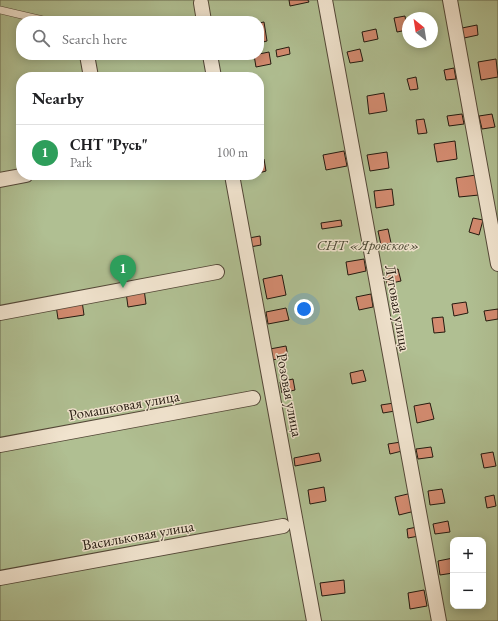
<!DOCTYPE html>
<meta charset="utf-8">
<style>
body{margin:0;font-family:"EB Garamond",serif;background:#f6f6f6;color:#202124}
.controls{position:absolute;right:12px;bottom:12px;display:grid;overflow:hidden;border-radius:8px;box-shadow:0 2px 10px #0003}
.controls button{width:36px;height:36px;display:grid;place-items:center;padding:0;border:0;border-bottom:1px solid #e0e0e0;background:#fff;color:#202124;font:20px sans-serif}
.compass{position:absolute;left:402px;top:12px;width:36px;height:36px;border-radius:50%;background:#fff;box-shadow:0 2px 10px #0003;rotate:330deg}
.you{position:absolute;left:304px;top:309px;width:14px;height:14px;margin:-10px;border:3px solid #fff;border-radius:50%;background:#1a73e8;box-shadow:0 0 0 6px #1a73e833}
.badge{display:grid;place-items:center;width:26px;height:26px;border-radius:50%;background:#111827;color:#fff;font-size:13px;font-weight:700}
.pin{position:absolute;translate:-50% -33px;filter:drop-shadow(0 1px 2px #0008)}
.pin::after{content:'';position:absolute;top:21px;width:14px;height:12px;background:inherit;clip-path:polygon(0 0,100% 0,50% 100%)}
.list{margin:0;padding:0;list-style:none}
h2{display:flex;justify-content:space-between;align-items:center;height:52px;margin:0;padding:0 16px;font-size:17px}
h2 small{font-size:13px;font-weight:400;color:#757577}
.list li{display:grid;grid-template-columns:26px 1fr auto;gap:12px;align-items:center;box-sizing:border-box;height:56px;padding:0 16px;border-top:1px solid #e0e0e0}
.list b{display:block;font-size:15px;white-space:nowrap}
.list p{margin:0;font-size:13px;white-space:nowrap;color:#757577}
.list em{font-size:13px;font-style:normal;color:#757577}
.icon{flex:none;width:22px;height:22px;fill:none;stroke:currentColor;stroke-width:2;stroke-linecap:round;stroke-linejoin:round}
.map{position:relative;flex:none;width:498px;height:621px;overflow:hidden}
.search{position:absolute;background:#fff;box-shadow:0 2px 10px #0003;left:16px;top:16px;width:248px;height:44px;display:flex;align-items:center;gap:10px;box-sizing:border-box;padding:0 14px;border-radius:16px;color:#757577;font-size:15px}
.panel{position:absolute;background:#fff;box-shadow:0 2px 10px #0003;left:16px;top:72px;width:248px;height:108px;border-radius:16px}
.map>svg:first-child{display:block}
.green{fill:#b0bf92;stroke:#6a6c50;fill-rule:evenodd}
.building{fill:#d38b70;stroke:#23190f}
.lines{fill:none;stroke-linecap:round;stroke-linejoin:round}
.service-casing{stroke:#544838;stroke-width:8}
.minor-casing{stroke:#544838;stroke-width:16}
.service{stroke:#f1e4cf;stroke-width:7}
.minor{stroke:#f1e4cf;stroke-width:14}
.labels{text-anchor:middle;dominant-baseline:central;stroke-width:3;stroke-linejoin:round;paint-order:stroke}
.park-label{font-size:15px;font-style:italic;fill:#4d4b36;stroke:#f1e4cf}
.street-label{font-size:15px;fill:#23190f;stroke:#f1e4cf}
</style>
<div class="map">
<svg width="498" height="621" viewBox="0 0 498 621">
<rect width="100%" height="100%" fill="#e9d6b5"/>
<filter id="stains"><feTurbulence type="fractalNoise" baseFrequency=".005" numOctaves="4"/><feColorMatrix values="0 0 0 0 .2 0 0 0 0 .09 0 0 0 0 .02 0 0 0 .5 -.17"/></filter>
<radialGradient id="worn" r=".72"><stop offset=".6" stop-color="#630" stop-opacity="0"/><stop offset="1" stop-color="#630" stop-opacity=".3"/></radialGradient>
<path class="green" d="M0,0H498V621H0ZM408,18H432V42H408ZM21,21H259V55H21ZM21,77H259V175H21ZM453,540H483V606H453Z"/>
<path class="building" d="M289,0H308L309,2L290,6Z
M405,16L407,30L397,32L394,18Z
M264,22L267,41L259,43V23Z
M477,25L478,35L464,38L462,28Z
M376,29L378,39L364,42L362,32Z
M289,47L290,54L277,57L276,50Z
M360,49L363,61L350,63L347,52Z
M269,52L271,64L256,67L254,55Z
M496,59L498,77L481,80L478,62Z
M454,68L456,79L446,80L444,70Z
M416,77L418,89L410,90L407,79Z
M384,93L387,111L369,114L367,96Z
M462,114L464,124L449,126L447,116Z
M492,114L495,127L482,129L479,116Z
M424,119L427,133L418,134L416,120Z
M455,141L457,159L437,162L434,144Z
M344,151L347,166L326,170L323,155Z
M387,152L389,168L370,171L367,155Z
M259,159H264L266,171L259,173Z
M476,175L479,195L459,197L456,178Z
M392,189L394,205L376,208L374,191Z
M473,218L483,220L479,235L469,232Z
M341,220L342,226L322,229L321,223Z
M388,229L391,243L381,245L378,231Z
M260,236L261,245L250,247L249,238Z
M364,259L366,271L348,275L346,262Z
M398,269L401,281L387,284L385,272Z
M282,275L286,295L267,299L263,279Z
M144,289L146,304L128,307L126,292Z
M371,294L373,307L359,310L356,297Z
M82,301L84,315L58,319L56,305Z
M466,302L468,313L454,316L452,304Z
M286,308L289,320L268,324L266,312Z
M498,309V319L486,321L484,311Z
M443,317L445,332L434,333L432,318Z
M286,346L288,357L272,360L270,349Z
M363,370L366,381L352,384L350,373Z
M293,379L295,390L282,393L280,382Z
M394,403L395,411L383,413L381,405Z
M430,403L434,419L417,423L414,406Z
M401,442L402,451L390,454L388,444Z
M431,447L433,457L418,459L416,449Z
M493,452L496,466L484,468L481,454Z
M319,453L321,461L295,466L294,458Z
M324,487L326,501L310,504L308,490Z
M442,489L445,503L430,505L428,491Z
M412,493L415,511L399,515L395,497Z
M494,495L496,506L487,508L485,497Z
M448,521L450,532L435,534L433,524Z
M417,527L419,536L408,538L407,529Z
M453,558V573L440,575L438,561Z
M344,580L345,593L322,596L320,583Z
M424,590L427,606L410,609L408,593Z"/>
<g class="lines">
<defs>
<path id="service" d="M0,10L47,21"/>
<path id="minor" d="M325,0L439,621
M450,0L498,264
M201,3L204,21
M87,55L91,77
M210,55L214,77
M232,175L314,621
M0,180L26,175
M0,313L217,272
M0,445L253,398
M0,578L283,526"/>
</defs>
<use href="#service" class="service-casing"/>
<use href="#minor" class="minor-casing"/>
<use href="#service" class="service"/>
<use href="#minor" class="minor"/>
</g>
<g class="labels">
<g class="park-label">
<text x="368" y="244">СНТ «Яровское»</text>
</g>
<g class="street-label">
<text transform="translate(398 308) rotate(80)">Луговая улица</text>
<text transform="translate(290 395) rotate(79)">Розовая улица</text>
<text transform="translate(124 405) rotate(-10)">Ромашковая улица</text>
<text transform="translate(138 535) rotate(-10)">Васильковая улица</text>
</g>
</g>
<rect width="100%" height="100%" filter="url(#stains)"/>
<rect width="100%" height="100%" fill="url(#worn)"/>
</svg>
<div class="controls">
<button>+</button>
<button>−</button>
</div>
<svg class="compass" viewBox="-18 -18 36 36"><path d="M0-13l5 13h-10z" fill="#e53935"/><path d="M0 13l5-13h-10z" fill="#757577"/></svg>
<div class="you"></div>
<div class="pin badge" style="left:123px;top:288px;background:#2e9e5b">1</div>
<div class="search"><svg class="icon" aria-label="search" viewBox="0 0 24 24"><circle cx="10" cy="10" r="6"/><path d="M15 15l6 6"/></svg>Search here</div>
<section class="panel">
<h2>Nearby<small></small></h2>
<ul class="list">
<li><span class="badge" style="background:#2e9e5b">1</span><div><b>СНТ &quot;Русь&quot;</b><p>Park</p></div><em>100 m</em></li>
</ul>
</section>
</div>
